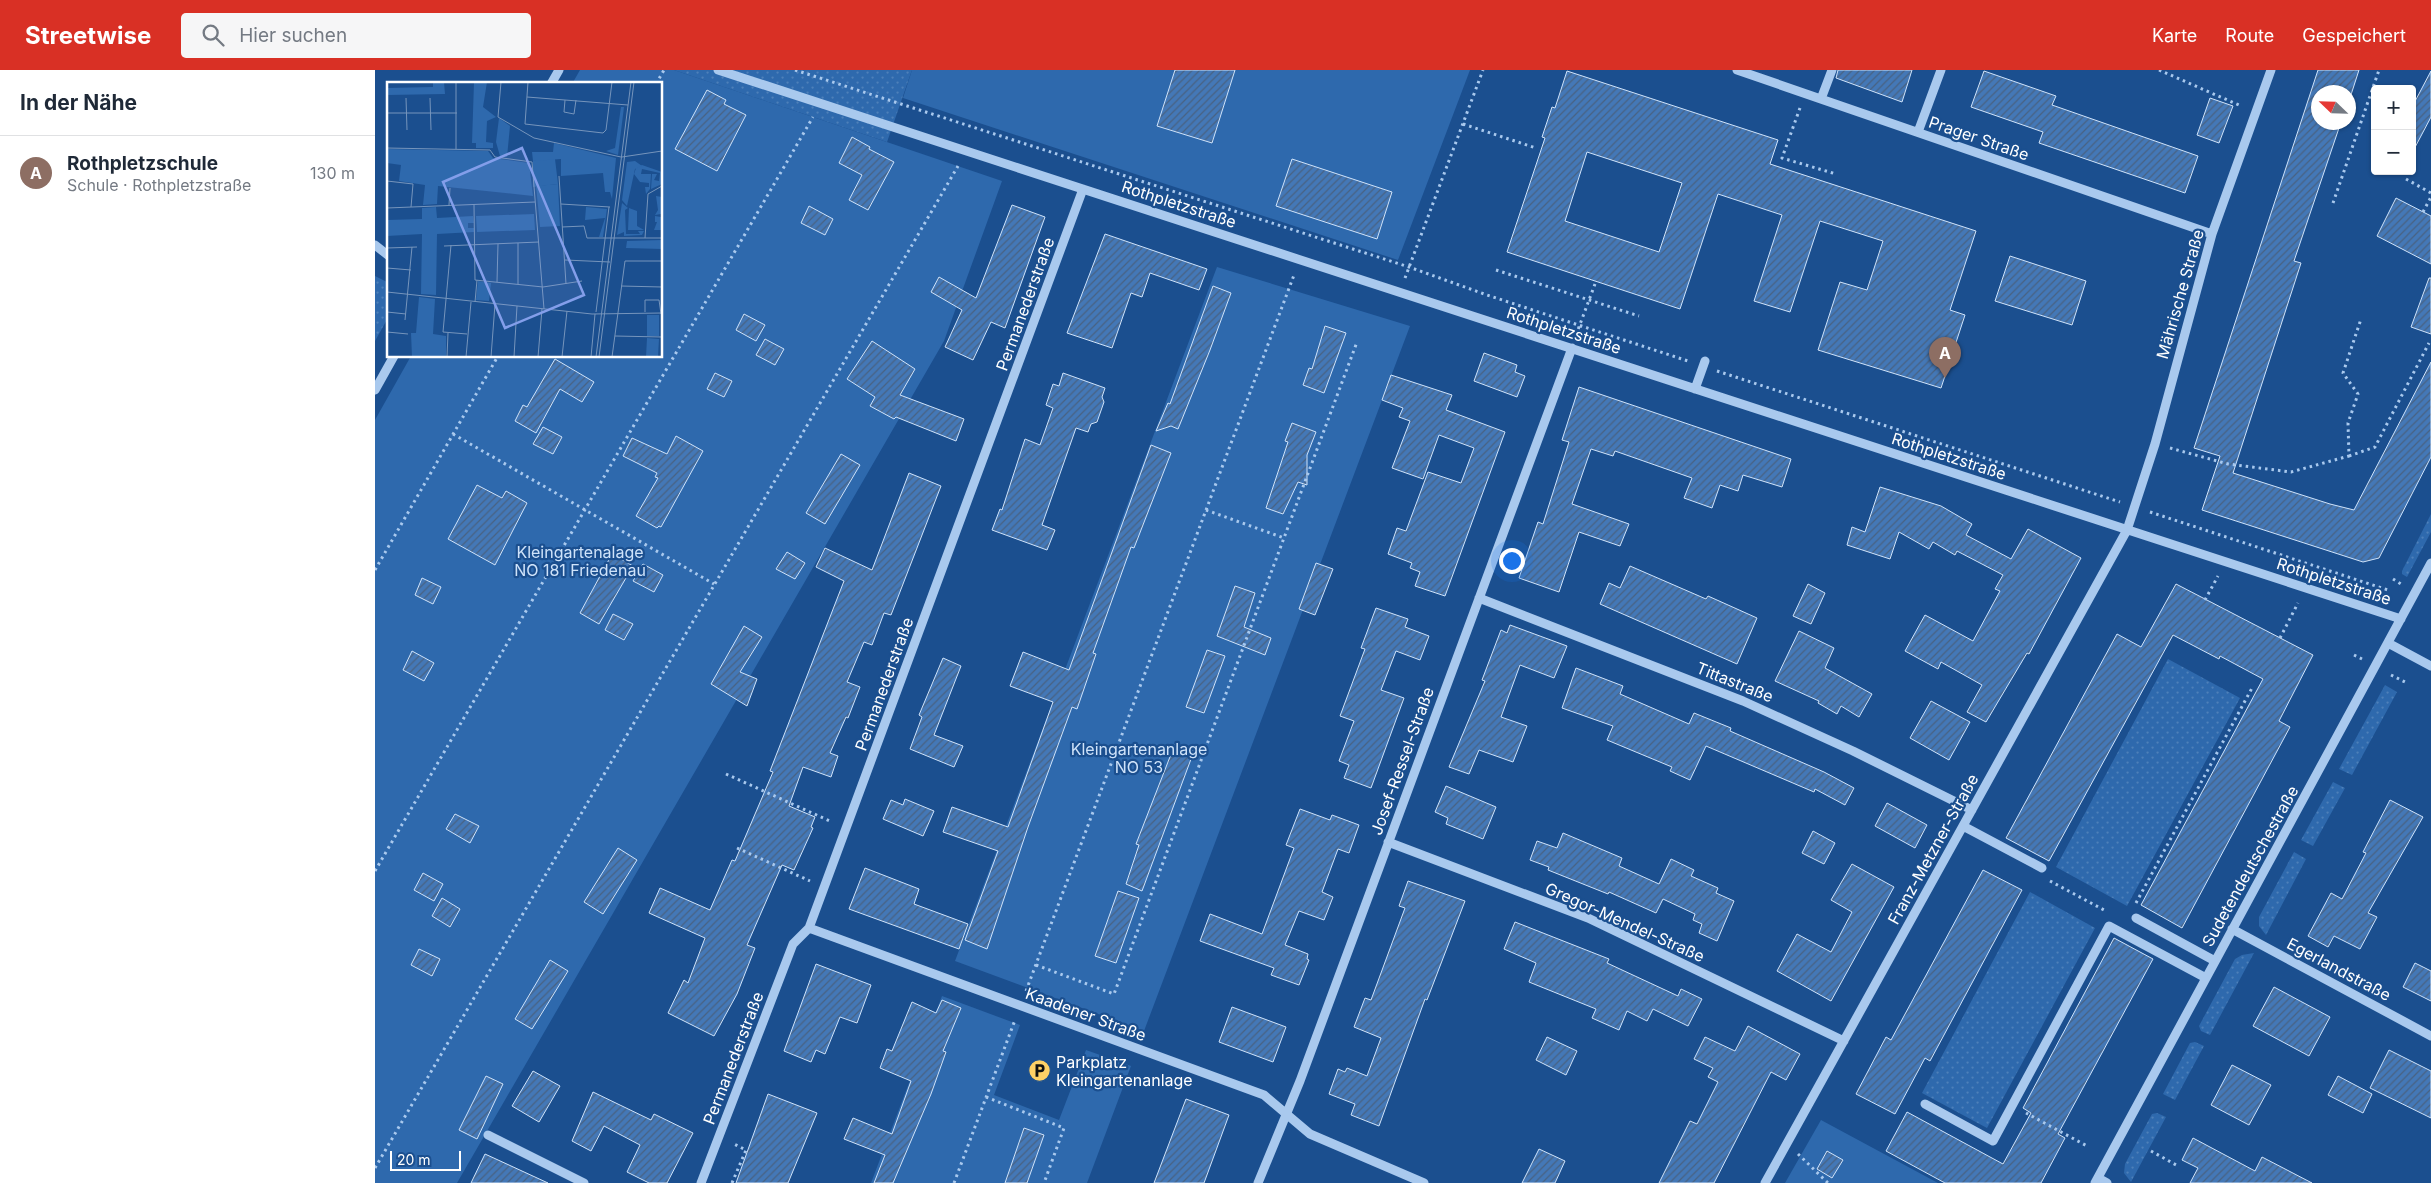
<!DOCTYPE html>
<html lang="de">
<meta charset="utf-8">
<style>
body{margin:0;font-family:Inter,sans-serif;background:#f6f6f7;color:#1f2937}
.controls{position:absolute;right:15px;top:15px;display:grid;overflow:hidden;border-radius:5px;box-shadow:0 1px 4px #0004}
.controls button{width:45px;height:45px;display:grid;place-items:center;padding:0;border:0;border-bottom:1px solid #e0e1e3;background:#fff;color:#1f2937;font:25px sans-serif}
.compass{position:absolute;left:1936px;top:15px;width:45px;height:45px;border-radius:50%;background:#fff;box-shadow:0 1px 4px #0004;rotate:293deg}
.scale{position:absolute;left:15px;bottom:12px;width:71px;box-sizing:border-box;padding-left:5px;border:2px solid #fff;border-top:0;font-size:14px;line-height:18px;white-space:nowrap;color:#fff;-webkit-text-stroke:4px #1b4f8f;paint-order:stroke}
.you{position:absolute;left:1136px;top:490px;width:18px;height:18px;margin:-12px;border:4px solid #fff;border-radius:50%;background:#1a73e8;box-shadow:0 0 0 8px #1a73e833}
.badge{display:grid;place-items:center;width:32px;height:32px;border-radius:50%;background:#d93025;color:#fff;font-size:16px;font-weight:700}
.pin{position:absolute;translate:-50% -41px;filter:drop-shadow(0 1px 2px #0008)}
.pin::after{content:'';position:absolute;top:26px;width:18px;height:15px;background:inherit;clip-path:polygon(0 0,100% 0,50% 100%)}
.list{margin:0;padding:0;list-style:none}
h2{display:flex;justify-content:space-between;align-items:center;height:65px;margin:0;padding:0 20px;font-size:21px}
h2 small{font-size:16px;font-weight:400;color:#747a83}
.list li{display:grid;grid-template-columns:32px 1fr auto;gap:15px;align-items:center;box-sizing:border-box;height:75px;padding:0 20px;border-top:1px solid #e0e1e3}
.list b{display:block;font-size:19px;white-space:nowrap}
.list p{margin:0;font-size:16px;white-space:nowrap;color:#747a83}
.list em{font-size:16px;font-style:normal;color:#747a83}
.icon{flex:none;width:28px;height:28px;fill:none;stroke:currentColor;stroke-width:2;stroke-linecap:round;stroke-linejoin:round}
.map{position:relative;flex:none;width:2056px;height:1113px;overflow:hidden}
header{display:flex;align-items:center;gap:30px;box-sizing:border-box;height:70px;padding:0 25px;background:#d93025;color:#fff}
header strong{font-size:24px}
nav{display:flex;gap:28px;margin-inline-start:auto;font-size:18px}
.search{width:350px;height:45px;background:#f6f6f7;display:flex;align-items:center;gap:12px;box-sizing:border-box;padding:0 18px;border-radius:5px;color:#747a83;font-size:19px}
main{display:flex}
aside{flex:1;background:#fff}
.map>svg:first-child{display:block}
.grass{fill:url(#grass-dots)}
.green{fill:#2e69ad}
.building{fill:url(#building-hatch);stroke:#cfe3fa;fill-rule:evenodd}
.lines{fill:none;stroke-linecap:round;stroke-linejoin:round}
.path{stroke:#a9c9ee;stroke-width:3;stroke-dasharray:2.5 4;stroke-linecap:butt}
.minor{stroke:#a9c9ee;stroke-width:9}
.labels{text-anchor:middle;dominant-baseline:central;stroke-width:4.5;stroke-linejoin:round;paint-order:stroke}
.street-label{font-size:16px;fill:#fff;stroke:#1b4f8f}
.park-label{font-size:16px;fill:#cfe3fa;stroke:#1b4f8f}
.poi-label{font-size:16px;fill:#fff;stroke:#1b4f8f;text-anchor:start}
.inset-road{fill:none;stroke:#7695bc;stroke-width:1}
.view{fill:#839eea;fill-opacity:0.15;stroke:#839eea;stroke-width:2.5}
.inset-edge{fill:none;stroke:#fff;stroke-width:2.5}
</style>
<header>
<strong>Streetwise</strong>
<div class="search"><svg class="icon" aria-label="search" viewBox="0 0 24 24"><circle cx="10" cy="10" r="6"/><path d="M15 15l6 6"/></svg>Hier suchen</div>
<nav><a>Karte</a><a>Route</a><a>Gespeichert</a></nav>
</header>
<main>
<aside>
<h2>In der Nähe<small></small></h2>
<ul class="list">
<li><span class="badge" style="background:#8d6e63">A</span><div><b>Rothpletzschule</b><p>Schule · Rothpletzstraße</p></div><em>130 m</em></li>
</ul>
</aside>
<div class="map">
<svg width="2056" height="1113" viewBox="0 0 2056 1113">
<defs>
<pattern id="grass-dots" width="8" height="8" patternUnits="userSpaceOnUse" patternTransform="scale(1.25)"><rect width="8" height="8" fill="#2e69ad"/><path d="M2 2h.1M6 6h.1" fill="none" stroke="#4d80b9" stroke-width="1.8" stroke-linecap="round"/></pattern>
<pattern id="building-hatch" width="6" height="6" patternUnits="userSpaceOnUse" patternTransform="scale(1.25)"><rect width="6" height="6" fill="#4478b7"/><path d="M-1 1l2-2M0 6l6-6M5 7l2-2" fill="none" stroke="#486282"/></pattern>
</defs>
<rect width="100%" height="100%" fill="#1b4f8f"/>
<path class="grass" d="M299,0H537L512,72Z
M0,206L14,213V246L0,271Z
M2056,444V462L2032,507L2027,504V501Z
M1793,589L1865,628L1752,836L1681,797Z
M2010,615L2022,622L1977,705L1964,699Z
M1958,712L1970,718L1938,776L1926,770Z
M1919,782L1931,789L1891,865L1884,856V847Z
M1655,822L1720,858L1612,1058L1547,1023Z
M1879,883L1835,965L1826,961L1824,956L1860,889L1867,885Z
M1820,972L1829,976L1800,1030L1788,1024L1815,973Z
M1782,1043L1791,1047L1756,1112L1749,1103L1750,1094L1777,1044Z"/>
<path class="green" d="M205,0H299L627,111L569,271L82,1113H0V350L36,286H286V14H197Z
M537,0H1095L1023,190L528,28Z
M842,197L1035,256L769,961L580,891Z
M567,926L645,955L619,1025L684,1050L711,980L756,996L712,1113H496Z
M1446,1050L1563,1113H1410Z"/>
<path class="building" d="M800,0H860L837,73L782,56Z
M1463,0H1537L1527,32L1461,8Z
M1943,0H1984L1974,31V22H1944V52H1966L1919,191L1926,193L1858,403L1955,434L1979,440L2056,292V387L2004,488L1988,492L1827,440L1845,386L1819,378Z
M1192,1L1403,70L1395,94L1601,161L1575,240L1590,245L1566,318L1443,280L1465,212L1492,220L1508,171L1445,151L1415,242L1379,231L1407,145L1343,124L1305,239L1132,182L1170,68L1167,67L1177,37L1180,38ZM1212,82L1307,113L1284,182L1190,151Z
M1609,1L1681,26L1677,35L1823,86L1810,123L1664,73L1668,62L1596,37Z
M2056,1V47L2037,83V37Z
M332,20L351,30L349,34L371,45L342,101L300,79Z
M1835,28L1858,36L1844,73L1822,65Z
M477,67L495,77L494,79L519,92L493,140L474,130L487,105L464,93Z
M917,89L1017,122L1002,169L901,136Z
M2021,128L2056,146V194L2002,166Z
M637,135L670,147L630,258L616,252L598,290L570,277L587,240L556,222L564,207L601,228Z
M434,136L458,149L450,165L426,153Z
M730,164L832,199L824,220L775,203L767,227L756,223L737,278L692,263Z
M1635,186L1711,211L1697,255L1620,231Z
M2054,208H2056V264L2036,257Z
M838,216L856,223L835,280L803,359L796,356L781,361L793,333L795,334Z
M369,244L390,255L381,271L361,260Z
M950,256L971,263L949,323L928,315L934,298L937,299Z
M390,269L409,279L400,295L381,285Z
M497,271L540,299L525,325L589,349L581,371L521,347L519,349L495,336L500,327L472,309Z
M1109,283L1142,295L1140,302L1150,306L1142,327L1099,311Z
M180,289L219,312L207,332L185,319L161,363L140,351L148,335L152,337Z
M340,303L357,311L349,327L332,319Z
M688,303L730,318L727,327L729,332L722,352L716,354L713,362L701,358L667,455L680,460L672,480L617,460L625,439L627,440L650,369L665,375L678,338L671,335L678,314L684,316Z
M1016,305L1077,325L1071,340L1130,362L1070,526L1040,516L1045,502L1035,498L1037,493L1013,484L1022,458L1031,461L1053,402L1086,413L1099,378L1064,365L1048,409L1017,398L1035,351L1024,347L1028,338L1007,330Z
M1204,317L1416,389L1407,417L1368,405L1363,421L1345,415L1337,438L1309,428L1317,408L1240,381L1238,386L1216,379L1197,434L1254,454L1245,476L1204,462L1184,522L1144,508L1163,452L1168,454L1194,372L1187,370Z
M917,353L941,362L932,385V415L923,412L908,444L891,438L913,372L910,371Z
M168,357L187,367L178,384L158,374Z
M301,366L328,381L286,457L284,456L282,458L261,446L283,408L280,407L282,403L248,386L257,368L292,384Z
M776,375L796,383L759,478L756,477L718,583L721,584L702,639L697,637L653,757L612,879L590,870L623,781L568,762L577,737L633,757L678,632L635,616L648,582L694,600Z
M466,384L485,395L450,454L431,443Z
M534,403L566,416L516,545L509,543L497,575L489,572L472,612L485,617L473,648L471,647L455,683L463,686L456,707L428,697L414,736L440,747L436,757L438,758L419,800L407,795L372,875L380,878L362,924L339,966L293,943L309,910L313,913L330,868L274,843L285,818L335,840L357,790L360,791L398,702L395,701L469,511L441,497L450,478L497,500Z
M102,415L127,428L131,421L152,433L120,495L73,469Z
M1505,417L1566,436L1597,454L1591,465L1636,489L1653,459L1706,488L1654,584L1652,583L1611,652L1592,642L1607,615L1566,592L1563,599L1530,581L1550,545L1598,571L1625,521L1620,519L1628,505L1582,481L1580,485L1558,472L1554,479L1524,462L1515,489L1472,475L1477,457L1490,462Z
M412,482L430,493L420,509L401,499Z
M237,484L258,496L224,554L205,543Z
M941,493L958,499L940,545L924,539Z
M268,494L288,505L279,522L258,511Z
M1255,496L1331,529L1333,526L1382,548L1362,594L1225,534L1234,513L1245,518Z
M47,508L66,517L58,534L40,525Z
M1433,514L1450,523L1436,554L1418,546Z
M1801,514L1938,585L1904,651L1915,657L1807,858L1766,835L1888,609L1845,586L1844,589L1798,565L1674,791L1631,768L1742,564L1766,577Z
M860,516L880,523L869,557L896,568L890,585L842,566Z
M1001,538L1033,549L1030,557L1054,566L1045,590L1021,581L1006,620L1029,628L996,718L969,708L974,695L964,691L979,651L965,646L990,579L986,578Z
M238,544L258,554L249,570L230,560Z
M1135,555L1192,576L1179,608L1145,595L1126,647L1152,656L1138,692L1104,680L1094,704L1074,697L1110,611L1107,610L1126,560L1132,563Z
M369,556L387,567L365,602L382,609L372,636L336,614Z
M1424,561L1459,578L1450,598L1497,624L1484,647L1466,636L1462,644L1443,633L1444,631L1400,611Z
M832,580L850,586L829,643L811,637Z
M37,581L59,593L49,611L28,600Z
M568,588L586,596L559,665L588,676L579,697L535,679L547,647L544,645Z
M1201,598L1248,616L1245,624L1314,654L1319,643L1356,658L1355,661L1449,702L1479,718L1470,735L1440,719L1439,722L1331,676L1315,710L1295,701L1297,697L1232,670L1238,656L1187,638Z
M1556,631L1595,652L1574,690L1535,668Z
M800,674L819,681L767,821L751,814L764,775L761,774Z
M1071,716L1121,737L1108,769L1071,754L1073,748L1060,742Z
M530,729L559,741L548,766L508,749L516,730L528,735Z
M2015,730L2048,747L1993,843L2002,847L1985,879L1959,866L1953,877L1933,866L1956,823L1967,829L1991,783L1988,782Z
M1512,733L1552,755L1540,778L1500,756Z
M925,739L955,750L957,745L984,755L974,783L963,779L947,822L958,827L949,850L924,841L910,875L933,884L932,889L934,890L924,915L896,905L899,898L825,871L835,844L887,864L919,778L911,775Z
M80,744L104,756L95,773L71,759Z
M1438,761L1460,773L1449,794L1427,783Z
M1188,763L1247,788L1244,796L1284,814L1296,789L1319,800L1316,806L1343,818L1341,823L1359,831L1342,871L1324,863L1327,854L1318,850L1320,844L1288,829L1281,843L1234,822L1233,824L1173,800L1174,797L1155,790L1162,771L1182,778Z
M243,778L262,790L228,844L209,832Z
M1477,794L1519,817L1456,931L1402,901L1422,864L1456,882L1477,842L1456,830Z
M490,798L544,819L539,834L593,854L584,879L474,839Z
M1608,800L1647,820L1555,991L1550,988L1520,1044L1481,1024L1511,967L1516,970Z
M48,803L68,814L59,831L39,820Z
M1033,811L1090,831L1052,930L1050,929L1004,1056L976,1045L980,1034L954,1024L963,999L970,1002L972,998L992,1006L1006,968L979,957L990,928L996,930L1030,838L1024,836Z
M743,821L764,828L741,893L720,886Z
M67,828L85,839L75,857L57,846Z
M1140,852L1234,889L1232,893L1303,926L1306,919L1327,929L1313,956L1278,939L1272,951L1252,941L1244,960L1217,948L1221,939L1154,912L1161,893L1129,879Z
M1739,868L1778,889L1683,1064L1690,1068L1666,1113H1570L1511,1081L1532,1042L1628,1094L1656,1043L1648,1038Z
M44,879L65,889L57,906L36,895Z
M175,890L193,901L157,959L140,949Z
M2040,893L2056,901V931L2028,917Z
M441,894L496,915L482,953L465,947L450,984L441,980L436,992L409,981Z
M1899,917L1955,947L1934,986L1878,956Z
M567,930L586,938L568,981L571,982L556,1024L518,1113H499L510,1085L469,1069L478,1048L517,1064L536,1011L505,998L512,979L517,981L537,932L561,943Z
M857,937L911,957L898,992L844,972Z
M1373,956L1425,984L1411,1010L1396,1002L1339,1113H1284L1315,1051L1322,1054L1343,1012L1333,1007L1338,998L1319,989L1330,967L1360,981Z
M1172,967L1202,981L1191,1005L1161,990Z
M2014,980L2056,1001V1048L1995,1018Z
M1857,995L1896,1015L1874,1055L1836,1035Z
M158,1001L185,1016L164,1052L137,1036Z
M111,1006L128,1014L102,1069L84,1060Z
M1963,1006L1997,1024L1988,1043L1953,1025Z
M218,1022L276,1050L279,1044L318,1063L292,1113H274L252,1102L265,1075L229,1056L216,1081L197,1071Z
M393,1024L442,1043L413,1113H361Z
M811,1029L854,1045L829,1113H779Z
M649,1058L669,1065L652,1113H630Z
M1818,1068L1880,1101L1887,1087L1937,1113H1815L1823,1098L1807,1090Z
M1164,1079L1190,1091L1180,1113H1147Z
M1452,1081L1468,1090L1457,1108L1442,1099Z
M110,1084L173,1113H96Z"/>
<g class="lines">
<path class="path" d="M420,0L1034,197L1112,225L1313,291
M1784,0L1866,36
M281,14L289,0
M1425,38L1407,88L1461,104
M1088,54L1161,78
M2031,109L2056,123
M1958,133L2004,0
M2048,142L2056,127
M1121,200L1264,246
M1030,208L1108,0
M1201,265L1220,214
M1342,301L1745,432
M78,364L339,514
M1795,378L1853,394L1916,402L1974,386L1973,353L1983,324L1968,303L1986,249
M1974,386L2000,377L2054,273
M831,440L909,468
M1775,442L2013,520
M0,500L123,286
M2018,509L2026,514
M1830,530L1843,506
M1905,568L1923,533
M1979,585L1987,589
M2016,605L2030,612
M351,704L457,752
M362,778L435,811
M0,801L438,47
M1675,811L1729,840
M1761,833L1877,618
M661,895L739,924L982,272
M651,921L919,205
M611,1027L689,1058L669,1113
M1651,1043L1712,1076
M1776,1081L1803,1096
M1423,1084L1453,1113
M0,1098L583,96
M357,1113L371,1080L359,1074
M579,1113L640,950"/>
<path class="minor" d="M343,0L2026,549
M1362,0L1837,164
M176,14L184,0
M1446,29L1457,0
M1543,62L1566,0
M0,175L14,186
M1320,319L1330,291
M0,320L19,286
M1104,528L1368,631L1478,681L1597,740
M2013,573L2056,596
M1588,756L1667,798
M1013,772L1213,848L1469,971
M1761,848L1840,891
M434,858L889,1025L935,1064L1049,1113
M1857,859L2056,966
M1550,1034L1618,1071L1734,856L1831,908
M113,1065L209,1113
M1723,1108L1732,1113
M326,1113L418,874L434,858L708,119
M883,1113L925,1011L1197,278
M1390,1113L1752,460L1780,374L1837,164L1896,0
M1720,1113L2056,493"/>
</g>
<defs>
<symbol id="parking-disc" viewBox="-11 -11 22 22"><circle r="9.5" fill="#ffd166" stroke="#1b4f8f"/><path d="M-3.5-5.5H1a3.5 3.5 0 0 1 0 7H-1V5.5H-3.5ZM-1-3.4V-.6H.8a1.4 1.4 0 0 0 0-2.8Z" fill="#111"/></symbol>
</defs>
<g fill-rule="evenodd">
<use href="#parking-disc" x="652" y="988" width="25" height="25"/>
</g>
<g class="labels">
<g class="street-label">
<text transform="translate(1604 68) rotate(19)">Prager Straße</text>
<text transform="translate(804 134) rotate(18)">Rothpletzstraße</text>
<text transform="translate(1805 224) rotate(-74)">Mährische Straße</text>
<text transform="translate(650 234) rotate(-70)">Permanederstraße</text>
<text transform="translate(1189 260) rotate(18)">Rothpletzstraße</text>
<text transform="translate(1574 386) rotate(18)">Rothpletzstraße</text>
<text transform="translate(1959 511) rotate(18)">Rothpletzstraße</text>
<text transform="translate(1360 612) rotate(22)">Tittastraße</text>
<text transform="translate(509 614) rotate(-70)">Permanederstraße</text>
<text transform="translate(1027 691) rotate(-70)">Josef-Ressel-Straße</text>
<text transform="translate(1558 779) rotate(-61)">Franz-Metzner-Straße</text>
<text transform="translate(1875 796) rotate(-61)">Sudetendeutschestraße</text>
<text transform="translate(1250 852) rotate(24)">Gregor-Mendel-Straße</text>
<text transform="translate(1964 899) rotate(28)">Egerlandstraße</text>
<text transform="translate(711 944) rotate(20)">Kaadener Straße</text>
<text transform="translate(358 988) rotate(-69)">Permanederstraße</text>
</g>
<g class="park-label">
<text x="205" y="482">Kleingartenalage<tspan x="205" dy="18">NO 181 Friedenau</tspan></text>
<text x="764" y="679">Kleingartenanlage<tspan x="764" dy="18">NO 53</tspan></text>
</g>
<g class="poi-label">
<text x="681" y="992">Parkplatz<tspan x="681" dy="18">Kleingartenanlage</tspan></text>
</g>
</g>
<g transform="translate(12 12)">
<rect width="275" height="275" fill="#1b4f8f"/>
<path d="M234,25H237L231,73L219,69L228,66ZM112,36L123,44L120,75L113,74L109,60ZM152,77H168L171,102L146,105V79ZM255,83L275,90V102L264,107L265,92H270L267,98L272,99L273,91L255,87L254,92H264L263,107L259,112L258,105H262V101L253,100L247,92L249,86ZM269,114L275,115V148H267L270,140H268V134L274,135V132L268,133L271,128ZM235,121L241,126L238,128L239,152H253L251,149H257L255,153L237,154V150L230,153ZM199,125L220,127L216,155H212L218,136L198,138ZM242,126L250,129V144L257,148H241Z" fill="#2e69ad"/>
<path d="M248,79L255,84L248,87L240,124L235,118L240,80Z" fill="#2e69ad"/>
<path d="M46,0H57L58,12L0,13V6L46,5ZM87,0H100L96,25L109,35L100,39L99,60L106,61V66H89V61H85ZM167,61L229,76L225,117L223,110H218L216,91L174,94V77L146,79L145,70H166ZM0,67L101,69L106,76L142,81L146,114L51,104L50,122L36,123L38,103L12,99L14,83L0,81ZM171,102L173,144L153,145L149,104ZM49,125L50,136L86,134L87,141H81V146H87V150L50,152L49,213L34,212L35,152L0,154V138L35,137V126ZM147,132L148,148L90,150L89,134ZM275,158V167L239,166L240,159ZM91,199L104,201L102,219L89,218ZM32,215L48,217L46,252L59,254V275H25L24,251H29ZM260,233H272V254H260ZM260,256L272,257L271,275H259Z" fill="#2e69ad"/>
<path class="inset-road" d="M69,0V67M114,0L111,35L147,56L234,75M141,0L138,42L216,51L219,48L225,0M140,15L241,23M19,16L20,48M43,16L44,48M178,18L177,30L187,32L189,18M0,31H70M0,66L103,68L108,75L145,80L157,227M235,75L275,69M172,94L179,202M0,99L26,102L24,125M174,122L223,125M62,123L63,106M87,123L88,198L156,205L195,199M0,126L148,120M175,145L197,144L200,156H275M258,156L261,112L275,104M64,163L56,250L80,252M57,164L152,160M0,166L30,165M178,178L223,180M0,186L24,188M110,200L111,162M131,202V161M234,204L275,205M0,210L205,232L275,231M88,220L90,198M0,230L19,232M209,230L222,125M258,230V218H272L274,232M18,238L25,165M0,250L21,252M228,254L275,255M60,275L61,251M79,275L84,220M104,275L108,222M127,275L130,224M151,275L155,227M175,275L180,229M204,275L208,232M209,275L244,0M212,275L247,0M225,275L238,179H275"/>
<path class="view" d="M135,66L197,213L118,246L56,100Z"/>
<rect width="275" height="275" class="inset-edge"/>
</g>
</svg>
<div class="controls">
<button>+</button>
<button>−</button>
</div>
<svg class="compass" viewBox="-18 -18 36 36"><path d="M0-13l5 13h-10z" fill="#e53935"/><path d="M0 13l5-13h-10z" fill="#747a83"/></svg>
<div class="scale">20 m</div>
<div class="you"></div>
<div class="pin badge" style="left:1570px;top:308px;background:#8d6e63">A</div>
</div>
</main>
